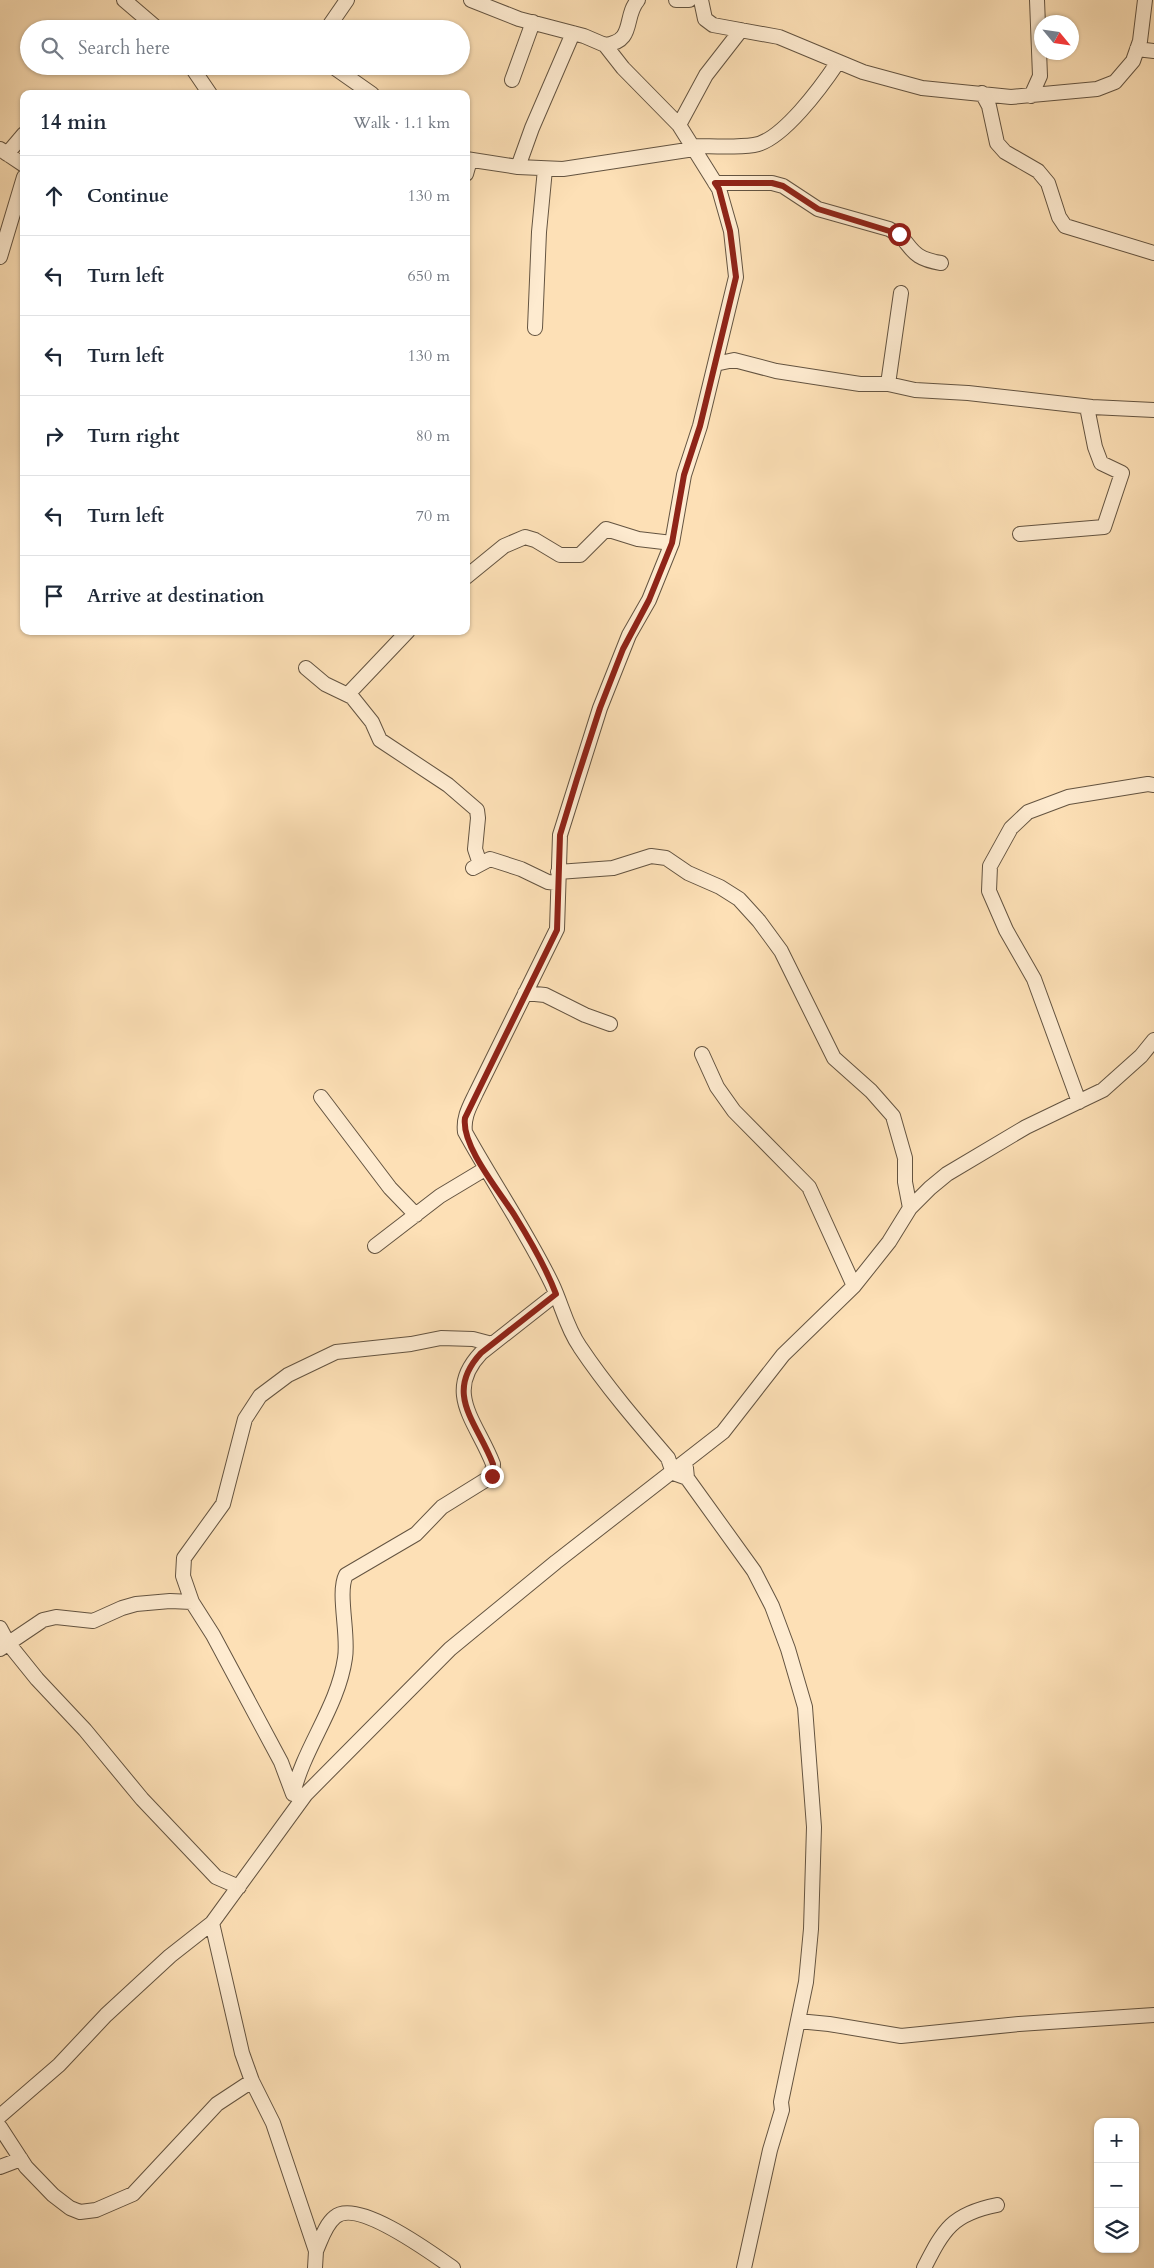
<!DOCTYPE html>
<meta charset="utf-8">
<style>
body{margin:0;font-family:Cardo,serif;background:#f6f6f7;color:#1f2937}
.controls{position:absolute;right:15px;bottom:15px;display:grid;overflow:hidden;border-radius:10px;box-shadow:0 1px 4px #0004}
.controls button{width:45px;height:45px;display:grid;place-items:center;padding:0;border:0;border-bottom:1px solid #e0e1e3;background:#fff;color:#1f2937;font:25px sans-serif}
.compass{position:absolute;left:1034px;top:15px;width:45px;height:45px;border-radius:50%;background:#fff;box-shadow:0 1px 4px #0004;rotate:119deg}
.stop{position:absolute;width:15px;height:15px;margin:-11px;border:4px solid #8f2418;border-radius:50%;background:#fff}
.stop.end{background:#8f2418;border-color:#fff;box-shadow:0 1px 5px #0008}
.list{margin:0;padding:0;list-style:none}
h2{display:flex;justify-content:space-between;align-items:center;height:65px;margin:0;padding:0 20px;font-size:21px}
h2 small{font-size:16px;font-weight:400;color:#747a83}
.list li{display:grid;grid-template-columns:32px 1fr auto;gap:15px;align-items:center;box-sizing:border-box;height:80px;padding:0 20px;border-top:1px solid #e0e1e3}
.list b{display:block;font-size:19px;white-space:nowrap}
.list em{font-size:16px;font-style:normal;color:#747a83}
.icon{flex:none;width:28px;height:28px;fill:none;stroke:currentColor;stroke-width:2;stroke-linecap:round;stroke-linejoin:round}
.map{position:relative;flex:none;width:1154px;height:2268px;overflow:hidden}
.search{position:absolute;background:#fff;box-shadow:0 1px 4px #0004;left:20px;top:20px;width:450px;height:55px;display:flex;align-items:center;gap:12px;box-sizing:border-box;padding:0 18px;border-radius:28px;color:#747a83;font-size:19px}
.panel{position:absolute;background:#fff;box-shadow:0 1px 4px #0004;left:20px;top:90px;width:450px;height:545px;border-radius:10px}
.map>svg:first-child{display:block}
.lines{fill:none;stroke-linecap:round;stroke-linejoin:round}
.minor-casing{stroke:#645441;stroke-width:16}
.minor{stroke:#feebd0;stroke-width:14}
.route{stroke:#8f2418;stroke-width:6}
</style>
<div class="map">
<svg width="1154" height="2268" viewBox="0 0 1154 2268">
<rect width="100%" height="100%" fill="#fde0b6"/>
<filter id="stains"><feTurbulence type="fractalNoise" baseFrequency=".004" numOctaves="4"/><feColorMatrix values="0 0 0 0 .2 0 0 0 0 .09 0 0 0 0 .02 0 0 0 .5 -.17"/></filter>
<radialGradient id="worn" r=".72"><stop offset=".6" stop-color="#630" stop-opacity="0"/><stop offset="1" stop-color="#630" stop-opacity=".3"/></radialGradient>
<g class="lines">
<defs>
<path id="minor" d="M124,0L158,29
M471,0L519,19L584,36L605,45L623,68L679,125L719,189L731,231L736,277L700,426L684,475L672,543L649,600L629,635L600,708L560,835L557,929L476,1093C470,1106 463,1117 465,1132C493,1183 527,1232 552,1284C562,1305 566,1327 580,1347C606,1386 637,1422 668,1458L673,1473L687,1478
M676,0H689
M701,0L705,19L713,25L779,37L863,72L922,88L1011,97L1097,89L1115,82L1133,61L1140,41L1145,0
M327,29L347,0
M605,45C636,41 623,17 638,0
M1137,49L1154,51
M191,66L210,94
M332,66L372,94
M512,80L533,22
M982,93L989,106L997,143L1005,152L1038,171L1048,183L1059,217L1065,226L1154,253
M1031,96L1040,76L1037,0
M679,125L706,75L741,30
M692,146C712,146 734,148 754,145C782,141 822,86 838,62
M0,149L24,165
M7,154L24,134
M466,159L518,167L563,169L694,149
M518,167L532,128L573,33
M466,174L470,160
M715,183H772L783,186L818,209L889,229C915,242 904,257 941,263
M0,257L24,177
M535,328L539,232L545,169
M715,364L734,360L776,371L860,384H888L915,390L968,393L1092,407L1154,410
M888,384L901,293
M1020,534L1104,527L1122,473L1101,463L1095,447L1087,407
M466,577L504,546L525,537L535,540L560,555H580L606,529L638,539L672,543
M408,631L351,691L352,697L372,722L380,740L448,785L477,810L478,818L475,849L480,864
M306,668L325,684L352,697
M473,868L490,859L521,869L548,882L557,883
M558,872L613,868L651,856L666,858L688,873L720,887L739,899L759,921L781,951L834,1058L871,1091L893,1116L905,1158V1182L910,1208
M525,993L545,995L585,1015L610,1024
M702,1054L717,1087L734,1111L809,1187L854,1286
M321,1097L390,1188L416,1215
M1079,1102L1034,979L1006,930L989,891L990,866L1011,828L1028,812L1068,797L1148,784L1154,785
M375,1246L440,1196L485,1169
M686,1468L687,1478L754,1571L772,1606L788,1649L805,1707L814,1827L811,1929L806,1982L781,2102L782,2110L770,2150L744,2268
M0,1628L8,1643L37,1679L85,1730L142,1799L216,1877L239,1887
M0,1649L43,1620L56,1617L93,1621L122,1608L136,1604L170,1601L192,1602
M293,1794L281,1762L213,1635L192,1602L183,1576L184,1558L223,1504L245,1419L260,1396L288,1375L336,1352L411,1344L441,1338L473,1339L492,1344
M293,1794C304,1747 338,1707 345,1658C349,1635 337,1592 346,1575L416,1534L442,1507L492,1476L493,1464C477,1422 443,1393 481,1353L556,1294
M212,1923L242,2053L252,2081L273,2123L316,2251L315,2268
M798,2021L829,2024L901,2036L1019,2024L1154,2015
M0,2116L59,2065L106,2015L170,1956L212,1923L306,1794L450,1649L556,1562L723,1432L783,1355L854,1286L889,1242L910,1208L930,1188L947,1174L1026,1127L1103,1090L1141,1056L1154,1040
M0,2127L26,2167L53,2195L70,2208L80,2212L96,2210L133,2194L217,2104L252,2081
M0,2167L21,2159
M316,2251C321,2240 325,2225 335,2217C357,2198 433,2254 453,2268
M924,2268C944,2229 952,2214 997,2205"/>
</defs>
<use href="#minor" class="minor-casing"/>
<use href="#minor" class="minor"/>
</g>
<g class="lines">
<path class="route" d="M492,1476L493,1464C477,1422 443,1394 481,1353L556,1294C546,1268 530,1240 515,1216C500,1192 461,1146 465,1118L557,930L560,835L577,779L600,708L623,649L649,600L672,543L684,475L700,426L736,277L730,231L719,189L715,183H772L783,186L818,209L899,234"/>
</g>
<rect width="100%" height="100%" filter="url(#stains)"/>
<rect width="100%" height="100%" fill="url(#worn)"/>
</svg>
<div class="controls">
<button>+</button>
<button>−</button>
<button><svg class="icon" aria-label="layers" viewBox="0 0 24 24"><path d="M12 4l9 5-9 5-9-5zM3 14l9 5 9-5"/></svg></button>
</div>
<svg class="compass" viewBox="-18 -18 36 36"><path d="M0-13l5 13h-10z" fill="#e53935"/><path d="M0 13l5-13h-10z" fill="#747a83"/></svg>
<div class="stop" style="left:899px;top:234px"></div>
<div class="stop end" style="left:492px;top:1476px"></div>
<div class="search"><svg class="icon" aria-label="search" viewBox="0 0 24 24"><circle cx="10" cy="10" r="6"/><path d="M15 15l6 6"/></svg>Search here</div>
<section class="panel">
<h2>14 min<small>Walk · 1.1 km</small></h2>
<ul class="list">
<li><svg class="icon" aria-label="ahead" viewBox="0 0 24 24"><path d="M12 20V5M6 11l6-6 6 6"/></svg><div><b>Continue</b></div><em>130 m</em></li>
<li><svg class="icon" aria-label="left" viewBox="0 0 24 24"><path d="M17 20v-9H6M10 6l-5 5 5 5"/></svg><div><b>Turn left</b></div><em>650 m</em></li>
<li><svg class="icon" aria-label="left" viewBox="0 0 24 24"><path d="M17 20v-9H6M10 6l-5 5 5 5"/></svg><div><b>Turn left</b></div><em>130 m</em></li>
<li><svg class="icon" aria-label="right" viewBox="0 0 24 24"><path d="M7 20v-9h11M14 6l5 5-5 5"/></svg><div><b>Turn right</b></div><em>80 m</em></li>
<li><svg class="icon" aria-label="left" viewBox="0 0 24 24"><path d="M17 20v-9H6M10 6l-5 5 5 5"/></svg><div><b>Turn left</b></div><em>70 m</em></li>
<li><svg class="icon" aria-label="arrive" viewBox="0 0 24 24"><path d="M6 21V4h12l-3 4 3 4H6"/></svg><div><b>Arrive at destination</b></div></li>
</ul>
</section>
</div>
